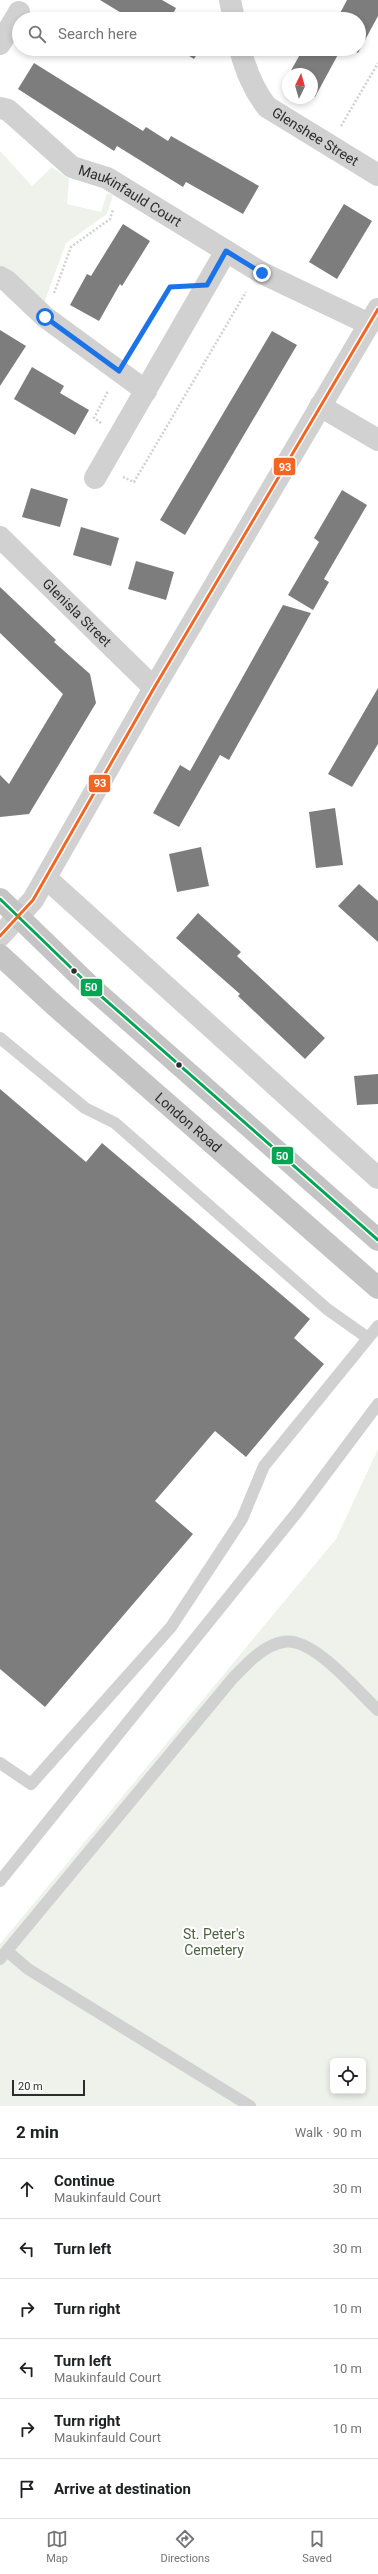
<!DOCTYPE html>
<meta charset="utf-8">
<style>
body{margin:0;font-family:Roboto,sans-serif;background:#f6f6f6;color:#202124}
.controls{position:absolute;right:12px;bottom:12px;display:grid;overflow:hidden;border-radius:6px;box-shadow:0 2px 6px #0003}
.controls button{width:36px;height:36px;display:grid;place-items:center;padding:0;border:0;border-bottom:1px solid #e0e0e0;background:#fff;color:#202124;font:20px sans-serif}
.compass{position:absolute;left:282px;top:68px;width:36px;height:36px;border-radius:50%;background:#fff;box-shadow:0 2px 6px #0003;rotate:5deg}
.scale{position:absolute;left:12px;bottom:10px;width:73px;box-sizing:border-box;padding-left:4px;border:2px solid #2c2c2c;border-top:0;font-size:11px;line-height:14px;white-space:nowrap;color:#2c2c2c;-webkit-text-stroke:3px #fff;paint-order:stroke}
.stop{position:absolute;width:12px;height:12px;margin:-9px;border:3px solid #1a73e8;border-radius:50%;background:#fff}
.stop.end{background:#1a73e8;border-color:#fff;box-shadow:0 1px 4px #0008}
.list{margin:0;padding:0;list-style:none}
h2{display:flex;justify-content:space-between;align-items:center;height:52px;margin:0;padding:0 16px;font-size:17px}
h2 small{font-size:13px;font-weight:400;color:#757577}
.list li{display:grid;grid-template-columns:26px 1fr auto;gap:12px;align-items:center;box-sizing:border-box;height:60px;padding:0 16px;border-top:1px solid #e0e0e0}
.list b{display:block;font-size:15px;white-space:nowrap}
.list p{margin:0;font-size:13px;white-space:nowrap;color:#757577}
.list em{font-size:13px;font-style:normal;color:#757577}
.icon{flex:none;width:22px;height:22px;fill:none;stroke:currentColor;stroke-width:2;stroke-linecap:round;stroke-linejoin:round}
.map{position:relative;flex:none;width:378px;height:2106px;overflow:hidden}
.search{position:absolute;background:#fff;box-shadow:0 2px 6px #0003;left:12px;right:12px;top:12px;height:44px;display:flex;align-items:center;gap:10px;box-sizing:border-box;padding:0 14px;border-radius:22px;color:#757577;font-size:15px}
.sheet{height:412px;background:#fff}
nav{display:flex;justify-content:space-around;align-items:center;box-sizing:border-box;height:56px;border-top:1px solid #e0e0e0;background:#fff;font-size:11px;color:#757577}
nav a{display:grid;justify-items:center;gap:2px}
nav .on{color:#767676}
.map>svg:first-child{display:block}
.green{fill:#eef2eb;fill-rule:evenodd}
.building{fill:#7d7d7d}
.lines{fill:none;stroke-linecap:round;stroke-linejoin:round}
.path{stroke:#d1d1d1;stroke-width:2.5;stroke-dasharray:2 2;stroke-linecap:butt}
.lane{stroke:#d1d1d1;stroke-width:12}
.street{stroke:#d1d1d1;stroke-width:22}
.primary{stroke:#c4c4c4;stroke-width:22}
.bus-1-casing{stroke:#fff;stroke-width:6}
.bus-2-casing{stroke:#fff;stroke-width:6}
.bus-1{stroke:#00a651;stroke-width:3}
.bus-2{stroke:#f26522;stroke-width:3}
.route{stroke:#1a73e8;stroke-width:5}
.bus-dot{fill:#2c2c2c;stroke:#fff;stroke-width:1.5}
.labels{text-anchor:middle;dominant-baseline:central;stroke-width:4;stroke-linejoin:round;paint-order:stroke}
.street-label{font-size:14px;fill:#2c2c2c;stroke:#fff}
.park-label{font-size:14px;fill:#4b623f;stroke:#fff}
.line-badge{stroke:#fff;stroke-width:1.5}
.badge-label{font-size:11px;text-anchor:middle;font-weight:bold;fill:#fff}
</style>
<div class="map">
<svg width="378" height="2106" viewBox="0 0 378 2106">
<rect width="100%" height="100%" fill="#fff"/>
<path class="green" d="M0,151L32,186L52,167L69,179L67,204L101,212L107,193L113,195L107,214L66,243L43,306L32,294L28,286L0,272Z
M378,1449V2106H0V1944L336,1539ZM333,2061H363V2091H333Z"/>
<path class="building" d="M100,0H162L176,8L173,14L181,19H127L122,16L123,14Z
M347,0H378V16L358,53L351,49H359V19H337Z
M178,49H200L194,59Z
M303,49H341L315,97L312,95V74H289Z
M34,63L143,131L146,127L168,141L171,136L259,186L243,214L186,182L183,187L117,146L114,151L18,89Z
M344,204L372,221L337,279L309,262Z
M123,224L150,241L122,286L120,284L99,321L70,305L87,274L91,276Z
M0,330L26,346L0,386Z
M272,331L297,345L185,535L160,520Z
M32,367L64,386L60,393L89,410L75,435L14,399Z
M31,488L68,499L60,527L22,517Z
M342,490L367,505L324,579L329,582L313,610L288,595L319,542L314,538Z
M81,527L119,538L111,566L73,555Z
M136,561L174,572L166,600L128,589Z
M0,587L56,640L54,642L90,674L96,703L29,814L0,817V775L9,784L63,694L0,633Z
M283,605L311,613L229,760L220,755L179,827L153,813L180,765L190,771Z
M378,688V744L352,787L328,774Z
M335,808L343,865L316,868L309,812Z
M201,847L209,886L177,892L169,854Z
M359,884L378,901V942L338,906Z
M198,913L241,952L237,956L325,1038L305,1059L238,996L240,994L176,938Z
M378,1074V1104L357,1105L354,1076Z
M0,1089L86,1162L102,1143L310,1319L294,1338L324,1364L246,1457L215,1431L155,1501L193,1534L45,1707L0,1669Z"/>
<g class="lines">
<path class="path" d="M341,126L378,63
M54,293L71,247L110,219L113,210
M131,352L170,287L178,286
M101,423L94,418L108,391
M123,477L134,482L246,292"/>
<path class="lane" d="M0,1038L85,1108L115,1123L327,1309L368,1338
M0,1763L31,1784L171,1627L242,1519L264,1466L378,1326
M0,1881L298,1511L378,1404
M7,1951L28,1969L250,2106
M0,1959L233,1678C247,1664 262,1646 283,1642C313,1636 357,1691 378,1710"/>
<g class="street">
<path d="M230,0L234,19"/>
<path d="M0,44L19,12"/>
<path id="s1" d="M240,49C246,71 253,89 267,107L378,175"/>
<path id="s2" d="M0,108L8,110L72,167L107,178L262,273L369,324"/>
<path d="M0,277L7,281L45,317L146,391"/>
<path d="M320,406L378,440"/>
<path d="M95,478L226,251"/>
<path id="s3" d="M0,537L154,688"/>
<path d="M46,878L378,1178"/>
<path d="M0,936L33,900L154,688L378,309"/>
</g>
<g class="primary">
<path d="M0,899L93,989L378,1240"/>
<path id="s4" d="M0,955L53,1004L378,1288"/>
</g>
<defs>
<path id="bus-1" d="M0,899L93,989L378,1240"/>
<path id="bus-2" d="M0,936L33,900L154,688L378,309"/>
</defs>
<use href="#bus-1" class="bus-1-casing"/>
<use href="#bus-2" class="bus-2-casing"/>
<use href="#bus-1" class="bus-1"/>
<use href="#bus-2" class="bus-2"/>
</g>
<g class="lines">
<path class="route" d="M45,317L119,371L170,287L207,285L226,251L262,273"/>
</g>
<g class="bus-dot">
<circle cx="74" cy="971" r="3.5"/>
<circle cx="179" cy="1065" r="3.5"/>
</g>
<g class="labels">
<g class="street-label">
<text stroke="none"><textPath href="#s1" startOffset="121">Glenshee Street</textPath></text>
<text stroke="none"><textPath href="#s2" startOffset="159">Maukinfauld Court</textPath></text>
<text stroke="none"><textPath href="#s3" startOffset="108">Glenisla Street</textPath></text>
<text stroke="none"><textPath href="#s4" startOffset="252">London Road</textPath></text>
</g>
<g class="park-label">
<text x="214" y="1934">St. Peter's<tspan x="214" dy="16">Cemetery</tspan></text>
</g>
</g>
<g class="line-badge">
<rect x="273" y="457" width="23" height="19" rx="4" fill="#f26522"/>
<rect x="88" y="774" width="23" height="19" rx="4" fill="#f26522"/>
<rect x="80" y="978" width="23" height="19" rx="4" fill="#00a651"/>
<rect x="271" y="1146" width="23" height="19" rx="4" fill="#00a651"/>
</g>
<g class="badge-label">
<text x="285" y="471">93</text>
<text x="100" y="787">93</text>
<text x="91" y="991">50</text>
<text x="282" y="1160">50</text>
</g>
</svg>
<div class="controls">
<button><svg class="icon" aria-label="locate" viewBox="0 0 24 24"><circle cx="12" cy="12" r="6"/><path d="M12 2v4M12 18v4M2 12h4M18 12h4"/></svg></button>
</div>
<svg class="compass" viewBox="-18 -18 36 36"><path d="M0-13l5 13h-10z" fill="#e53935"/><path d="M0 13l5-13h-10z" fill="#757577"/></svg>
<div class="scale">20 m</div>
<div class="stop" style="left:45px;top:317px"></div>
<div class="stop end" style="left:262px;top:273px"></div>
<div class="search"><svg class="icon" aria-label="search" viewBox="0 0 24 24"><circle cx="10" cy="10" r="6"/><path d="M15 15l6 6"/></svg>Search here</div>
</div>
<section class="sheet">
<h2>2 min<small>Walk · 90 m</small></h2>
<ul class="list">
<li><svg class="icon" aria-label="ahead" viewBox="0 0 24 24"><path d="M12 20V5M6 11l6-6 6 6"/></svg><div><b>Continue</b><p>Maukinfauld Court</p></div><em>30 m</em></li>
<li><svg class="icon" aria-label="left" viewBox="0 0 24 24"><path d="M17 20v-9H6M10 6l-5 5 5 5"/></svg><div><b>Turn left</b></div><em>30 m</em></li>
<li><svg class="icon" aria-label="right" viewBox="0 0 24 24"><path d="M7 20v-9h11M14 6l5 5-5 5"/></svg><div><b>Turn right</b></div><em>10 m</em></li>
<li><svg class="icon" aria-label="left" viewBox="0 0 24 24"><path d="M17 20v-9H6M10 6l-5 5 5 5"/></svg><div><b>Turn left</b><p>Maukinfauld Court</p></div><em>10 m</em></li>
<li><svg class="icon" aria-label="right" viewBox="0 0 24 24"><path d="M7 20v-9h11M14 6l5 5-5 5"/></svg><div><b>Turn right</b><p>Maukinfauld Court</p></div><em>10 m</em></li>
<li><svg class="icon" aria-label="arrive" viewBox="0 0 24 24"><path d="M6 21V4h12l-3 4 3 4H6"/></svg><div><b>Arrive at destination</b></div></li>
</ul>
</section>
<nav>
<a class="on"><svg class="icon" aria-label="map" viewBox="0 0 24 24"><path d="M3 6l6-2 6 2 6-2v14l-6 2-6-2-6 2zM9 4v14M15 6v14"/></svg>Map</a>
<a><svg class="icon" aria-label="directions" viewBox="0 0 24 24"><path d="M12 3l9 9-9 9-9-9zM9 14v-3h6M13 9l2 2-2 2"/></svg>Directions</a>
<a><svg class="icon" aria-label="saved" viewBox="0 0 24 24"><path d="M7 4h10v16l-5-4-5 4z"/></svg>Saved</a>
</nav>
